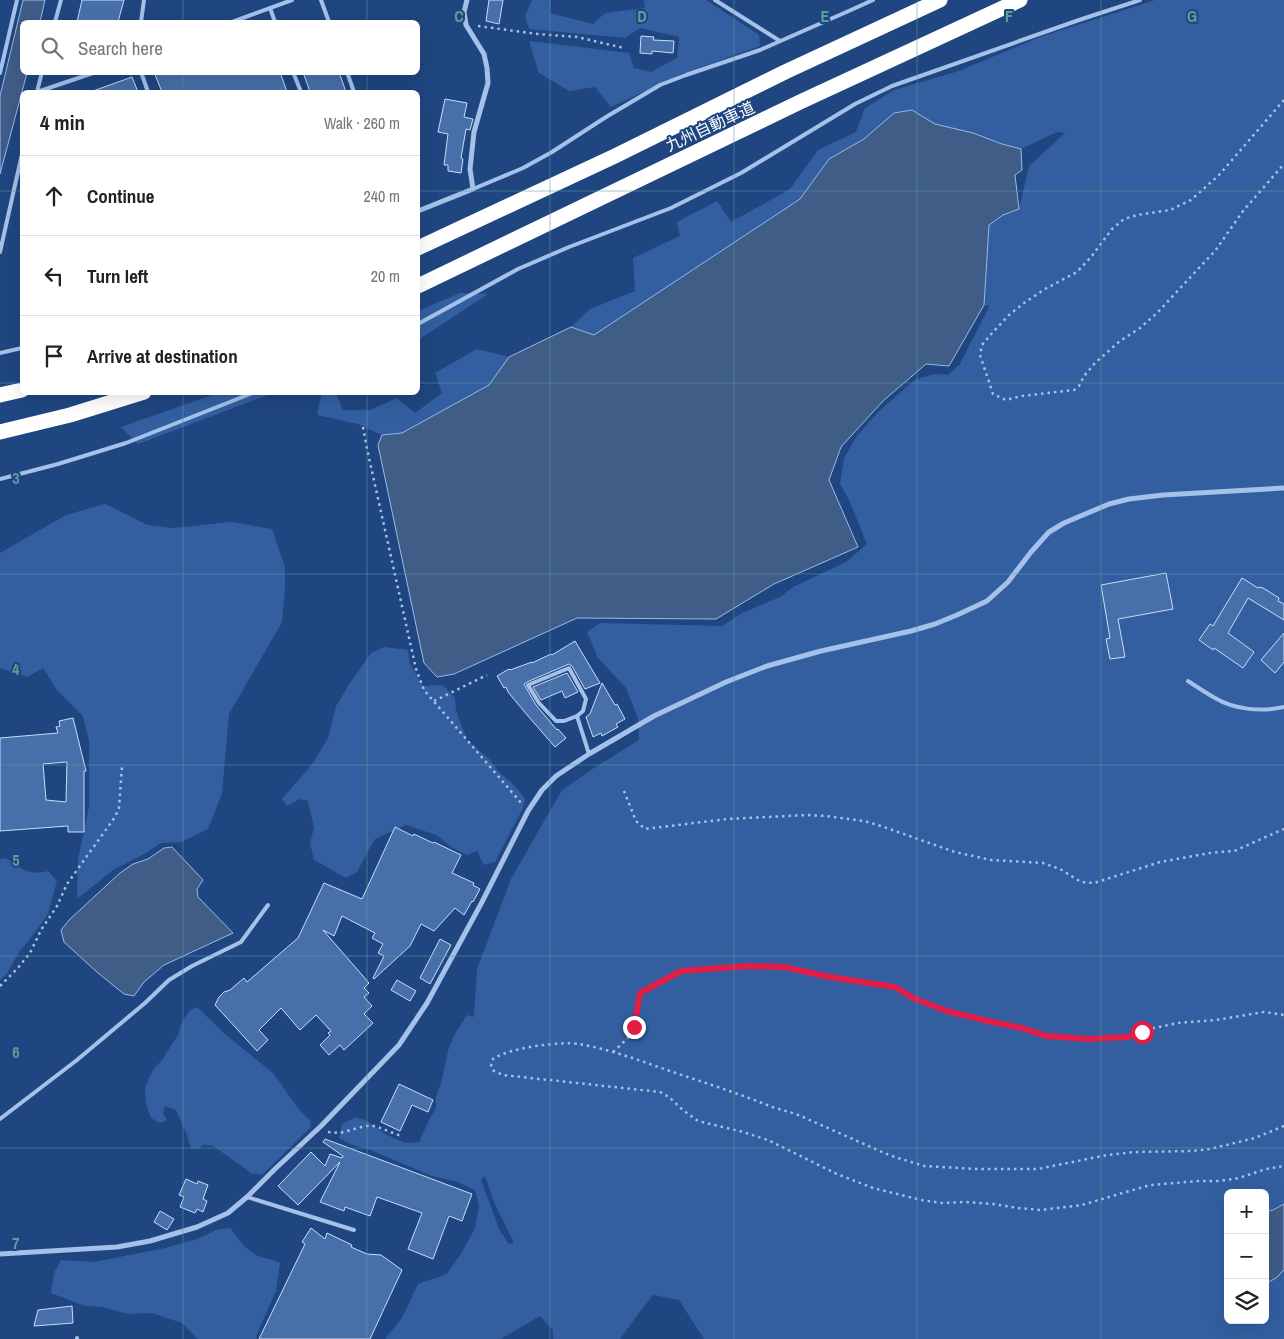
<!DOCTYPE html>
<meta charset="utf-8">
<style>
body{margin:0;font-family:"Archivo Narrow","Noto Sans JP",sans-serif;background:#f6f6f6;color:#222}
.controls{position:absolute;right:15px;bottom:15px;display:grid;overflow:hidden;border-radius:8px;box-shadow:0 5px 20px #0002}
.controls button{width:45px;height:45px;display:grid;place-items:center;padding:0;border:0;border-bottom:1px solid #e0e0e0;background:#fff;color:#222;font:25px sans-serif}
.stop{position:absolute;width:15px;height:15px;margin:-11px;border:4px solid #e11d48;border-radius:50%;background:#fff}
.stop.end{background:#e11d48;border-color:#fff;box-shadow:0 1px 5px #0008}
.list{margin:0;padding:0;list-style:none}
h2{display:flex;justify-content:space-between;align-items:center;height:65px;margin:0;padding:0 20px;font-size:21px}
h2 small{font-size:16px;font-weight:400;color:#767676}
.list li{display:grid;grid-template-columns:32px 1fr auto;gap:15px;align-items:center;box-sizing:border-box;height:80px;padding:0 20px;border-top:1px solid #e0e0e0}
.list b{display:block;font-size:19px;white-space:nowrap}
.list em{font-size:16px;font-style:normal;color:#767676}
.icon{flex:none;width:28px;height:28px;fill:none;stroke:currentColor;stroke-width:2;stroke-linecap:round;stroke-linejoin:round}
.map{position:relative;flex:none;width:1284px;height:1339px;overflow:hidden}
.search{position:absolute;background:#fff;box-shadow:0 5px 20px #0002;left:20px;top:20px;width:400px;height:55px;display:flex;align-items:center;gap:12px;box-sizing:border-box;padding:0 18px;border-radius:8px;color:#767676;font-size:19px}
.panel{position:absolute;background:#fff;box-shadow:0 5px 20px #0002;left:20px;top:90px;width:400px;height:305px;border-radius:8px}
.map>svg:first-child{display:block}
.green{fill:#335fa0;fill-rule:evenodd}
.water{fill:#405d88;stroke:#98bbea}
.building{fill:#4770ab;stroke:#c9dcf6;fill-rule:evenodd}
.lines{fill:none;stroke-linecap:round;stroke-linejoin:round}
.path{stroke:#a5c1e9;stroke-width:2.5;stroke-dasharray:2.5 4;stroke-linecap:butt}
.service{stroke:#a5c1e9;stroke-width:4}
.minor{stroke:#a5c1e9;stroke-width:5}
.motorway{stroke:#fff;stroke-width:15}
.route{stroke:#e11d48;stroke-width:6}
.grid{fill:none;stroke:#579f9a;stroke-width:1;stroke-opacity:0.55}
.labels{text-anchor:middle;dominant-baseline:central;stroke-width:4;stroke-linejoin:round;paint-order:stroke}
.street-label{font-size:16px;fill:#fff;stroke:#1f4681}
.grid-label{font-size:16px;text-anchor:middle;font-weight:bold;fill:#579f9a;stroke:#1f4681;stroke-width:4;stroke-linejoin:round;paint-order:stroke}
</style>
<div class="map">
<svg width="1284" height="1339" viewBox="0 0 1284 1339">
<rect width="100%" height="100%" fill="#1f4681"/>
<path class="green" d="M532,0H551L550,13L593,24L605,13L645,8L644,0H706L759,35L760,46L682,74L611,107L595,87L569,91L539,73L529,41L629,53L634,68L651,72L677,58L679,37L640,28L625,38L529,29L525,16Z
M1155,0H1284V1339H704L679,1300L653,1295L639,1313L620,1339H553V1330L540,1316L501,1339H385L402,1318L418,1284L447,1274L462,1252L475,1228L479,1205L475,1190L458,1182L432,1176L368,1149L350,1144L339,1138L342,1124L356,1117L367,1121L385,1134L405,1143L419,1142L429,1120L436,1108V1097L441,1083L449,1047L456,1032L467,1015L474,1017L477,969L511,879L562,790L594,768L639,740L638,718L626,688L598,658L587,632L600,623L722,626L742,613L780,597L793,587L846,562L867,544L849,500L840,484L844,458L857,436L879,411L916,379L935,374L948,375L960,364L989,307V306L984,305L989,225L1003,215L1019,209L1029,166L1065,133L1057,132L1021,149L1002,144L973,133L935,124L912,110L894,113L864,139L829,159L800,199L594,335L571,327L590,309L635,291L633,258L680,236L677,222L717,201L731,222L790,189L818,150L856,132L865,108L894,90L959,71L1040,37ZM485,1176L494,1202L514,1243L509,1244L499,1229L481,1180ZM1228,1193H1265V1320H1228Z
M460,293L488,294L418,340V311Z
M477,349L509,357L489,385L402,433L382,435L358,424L317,415L322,392L336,393L343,410H370L397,398L415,413L442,393L435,373Z
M218,393H273L138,444L121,427Z
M105,504L147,525L173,528L231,522L272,529L285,567V587L282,622L229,714L222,793L208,829L181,842L161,843L144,854L113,870L77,899L78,859L89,807V741L83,716L57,690L43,668L27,677L0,668V553L66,515Z
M384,647L408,650L410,664L423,686L443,685L455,698L456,711L467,740L489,759L498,771L511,782L525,798L523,808L495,862L484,865L477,851L467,855L453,848L436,835L406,825L375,839L357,872L346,878C335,872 325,866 314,860L310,843L314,828L308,801L300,799L287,806L282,799L313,763L328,738L336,706L348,686L371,653Z
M6,858C21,869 29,876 48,871L57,881L48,914L30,939L19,952L7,974L0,980V859Z
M197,1007L226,1035L273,1073L300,1111L311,1121L310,1128L262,1175L251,1173L212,1145H203L198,1149L191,1148L187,1135L176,1110L165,1106L163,1114L167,1120L160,1123L151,1118L146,1104L145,1087L153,1070L162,1060L178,1035L181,1025L189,1011Z
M230,1228C237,1237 245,1249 256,1255C261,1258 272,1259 280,1263L276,1291L256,1336L257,1339H198L182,1323L152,1313L128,1314L102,1307L85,1306L51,1293L54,1273L61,1260L94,1262L165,1248L197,1239L216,1230Z"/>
<path class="water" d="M23,0H45L40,22H22V72L27,73L0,174V96Z
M912,110L935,124L973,133L1002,144L1021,149L1022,170L1015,175L1019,209L1003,215L989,225L984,305L949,366L926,364L883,401L841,447L829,480L858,547L774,584L716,619L577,618L454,674L437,677L424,663L378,445L382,435L402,433L489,385L509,357L571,327L594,335L800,199L829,159L864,139L894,113Z
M172,847L203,880L197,889L198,897L233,933L164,965L144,982L134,996L124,994L98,973L64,942L61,930L69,920L120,873L133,864L148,859L164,848Z
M1284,1204V1270L1276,1278L1265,1284V1212L1273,1210Z"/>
<path class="building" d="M82,0H124L118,22H77Z
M489,0H503L499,24L486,21Z
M641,36L654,37L653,40L674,41L673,53L652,51V54L640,53Z
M154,72H280L287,92H162Z
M303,72H339L346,92H310Z
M132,77L138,92H93V91Z
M445,99L467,103L464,117L473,119L470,130L466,129L461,158L463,159L461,173L448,171V165H444L448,134L438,132Z
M1166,573L1173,609L1118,619L1125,657L1110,659L1106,639L1110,638L1101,585Z
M1242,578L1258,588L1259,587L1263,588L1279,598L1278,601L1284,604V620L1248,598L1228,633L1254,652L1243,668L1214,648L1213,650L1199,640L1210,624L1213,626Z
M1284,633V662L1275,673L1261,660Z
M575,641L600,683L585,689L572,666L569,664L527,682L524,684L536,705L557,730L558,729L566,738L555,747L528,716L508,692L506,687L504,688L497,676L509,669L510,670L532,662V663L551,654L552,655Z
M567,673L578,692L565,698L562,691L541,700L533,687Z
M602,683L615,705L617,704L625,719L616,724L618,727L602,736L601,733L593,737L586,717L590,714Z
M73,718L86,771H84V832H68V826L0,831V738L58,733L56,727L60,726L59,721ZM67,762L66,802L46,800L43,764Z
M395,827L413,836L414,834L433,843L434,842L461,855L452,873L474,883L473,885L480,889L473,902L472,901L464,915L455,908L434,931L421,924L410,946L374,979L373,978L384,956L378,953L383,944L372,938L375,933L342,916L334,936L323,930L369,983L364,988L369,993L364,997L372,1006L364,1014L373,1023L344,1050L340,1045L329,1055L320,1045L330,1035L328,1033L331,1031L316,1015L300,1030L281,1008L259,1030L268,1040L257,1051L215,1005L219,997L224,992L230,990L244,978L247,982L298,938L324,883L362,899Z
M440,939L451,945L430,984L420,978Z
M397,980L416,991L410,1001L391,990Z
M399,1084L433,1100L428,1112L412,1105L400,1131L381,1122Z
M325,1139L472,1194L462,1221L449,1216L433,1259L408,1249L422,1213L377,1197L370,1216L345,1207L344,1211L320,1202L340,1162L298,1205L278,1186L311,1152L325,1166L330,1154L342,1158L343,1156L323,1142Z
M186,1179L197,1184L198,1181L208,1185L203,1199L207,1201L203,1212L197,1209L195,1213L180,1207L184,1197L179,1195Z
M160,1211L174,1219L167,1230L154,1222Z
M311,1228L325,1239L327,1233L352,1245L351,1247L367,1254L381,1255L402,1270L370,1339H259L305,1244L302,1242Z
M72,1306L73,1323L34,1326L38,1310Z"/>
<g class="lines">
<path class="path" d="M478,26L537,34L577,37L624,48
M1284,100L1219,175L1191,200L1170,210L1137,215L1124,219L1112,229L1091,257L1077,272L1045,289L1024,303L1009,315L993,332L982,345L980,355L993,394L1006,400L1021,396L1074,390L1079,386L1084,376L1095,363L1120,341L1140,328L1157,313L1197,270L1215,251L1243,211L1284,164
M363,427L367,449L416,669L424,690L522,804
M434,701L487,675
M624,791L636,821L645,829L727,819L807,815L826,816L864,821L878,825L955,852L991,860L1043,863L1060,869L1081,882L1094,883L1160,862L1210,853L1234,851L1284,829
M0,986L17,969L30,953L41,930L57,906L67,884L115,817L119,808L122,766
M613,1052L627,1039L634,1027L640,993L681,971L749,966L784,967L830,977L895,987L915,999L950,1012L1022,1028L1046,1036L1089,1039L1128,1037L1154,1028L1178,1023L1216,1020L1264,1012L1284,1015
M1284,1126L1255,1138L1210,1149L1193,1151L1135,1152L1107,1155L1038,1169H976L924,1166L911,1162L889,1155L796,1114L772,1107C738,1093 702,1082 667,1070C638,1060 609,1049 579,1044C559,1041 509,1048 493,1059L491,1066L494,1071L503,1075L660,1092L669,1097L684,1111L698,1121L743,1132L768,1140L837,1174L873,1188L921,1200L942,1203L965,1202L993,1204L1018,1208L1041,1210L1082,1205L1150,1185L1200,1181H1220L1239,1178L1266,1169L1284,1166
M328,1132L340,1133L365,1126H375L401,1136"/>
<path class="service" d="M321,0L329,22
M715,0L780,41
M270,8L275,22
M55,22L61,0
M141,22L144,0
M232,22L292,0
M141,72L148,92
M293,72L301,92
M347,72L354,92
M0,73L17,0
M37,92L96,72
M37,92L42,72
M473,189L523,168L552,152L606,117L660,85L686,75L760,50L851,10L873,0
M0,252L22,154
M418,324L518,269L569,247L671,208L741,173L855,104L892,86L1079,20L1140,0
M0,353L22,348
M0,479L58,464L126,443L255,392
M1188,681C1197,687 1206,693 1215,698C1235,710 1262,712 1284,707
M577,716L583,711L586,699L569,668L528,685L539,703L556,721H564L577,716L589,754
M0,1119L77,1060L145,1003L169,980L192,966L241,942L268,905
M247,1197L354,1230
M77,1338V1339"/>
<path class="minor" d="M418,211L473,189L470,169L474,132L488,83L487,68L484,54L466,25L464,12L467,0
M0,1254L117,1247L150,1241L197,1227L228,1213L247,1197L275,1169L321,1126L399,1045L427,1003L482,902L528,811L542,790L556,776L589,754L654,716L726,682L767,666L821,651L911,631L935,624L957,615L987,601L1008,582L1031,552L1049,532L1064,523L1109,504L1129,499L1163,495L1284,488"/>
<path class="motorway" d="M418,248L615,156L785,72L940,0
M418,286L800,102L1020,0
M0,395L22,390
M0,432L70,415L144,392"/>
</g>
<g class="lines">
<path class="route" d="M634,1027L640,993L681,971L749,966L784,967L830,977L895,987L915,999L950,1012L997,1023L1022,1028L1046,1036L1089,1039L1128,1037L1142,1032"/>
</g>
<path class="grid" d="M183,0V22M367,0V22M550,0V1339M734,0V1339M917,0V1339M1101,0V1339M183,72V92M367,72V92M0,191H22M418,191H1284M0,383H22M418,383H1284M183,392V1339M367,392V1339M0,574H1284M0,765H1284M0,956H1284M0,1148H1284"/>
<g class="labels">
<g class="street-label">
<text transform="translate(710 126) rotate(-25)">九州自動車道</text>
</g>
</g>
<g class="grid-label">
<text x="459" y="22">C</text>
<text x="642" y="22">D</text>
<text x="825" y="22">E</text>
<text x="1009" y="22">F</text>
<text x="1192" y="22">G</text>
<text x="16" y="484">3</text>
<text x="16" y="675">4</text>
<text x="16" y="866">5</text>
<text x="16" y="1058">6</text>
<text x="16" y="1249">7</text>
</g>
</svg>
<div class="controls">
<button>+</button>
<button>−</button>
<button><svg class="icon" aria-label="layers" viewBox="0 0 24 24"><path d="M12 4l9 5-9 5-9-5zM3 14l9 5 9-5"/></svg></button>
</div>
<div class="stop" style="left:1142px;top:1032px"></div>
<div class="stop end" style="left:634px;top:1027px"></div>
<div class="search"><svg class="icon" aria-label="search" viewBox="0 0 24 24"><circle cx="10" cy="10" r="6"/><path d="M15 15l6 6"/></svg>Search here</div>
<section class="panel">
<h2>4 min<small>Walk · 260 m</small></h2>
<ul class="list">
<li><svg class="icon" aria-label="ahead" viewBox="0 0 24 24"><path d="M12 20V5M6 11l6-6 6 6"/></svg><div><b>Continue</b></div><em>240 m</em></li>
<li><svg class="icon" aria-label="left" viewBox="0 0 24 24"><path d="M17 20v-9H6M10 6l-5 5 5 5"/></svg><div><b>Turn left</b></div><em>20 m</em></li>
<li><svg class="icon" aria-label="arrive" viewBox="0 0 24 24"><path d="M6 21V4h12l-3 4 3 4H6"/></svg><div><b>Arrive at destination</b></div></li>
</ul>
</section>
</div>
